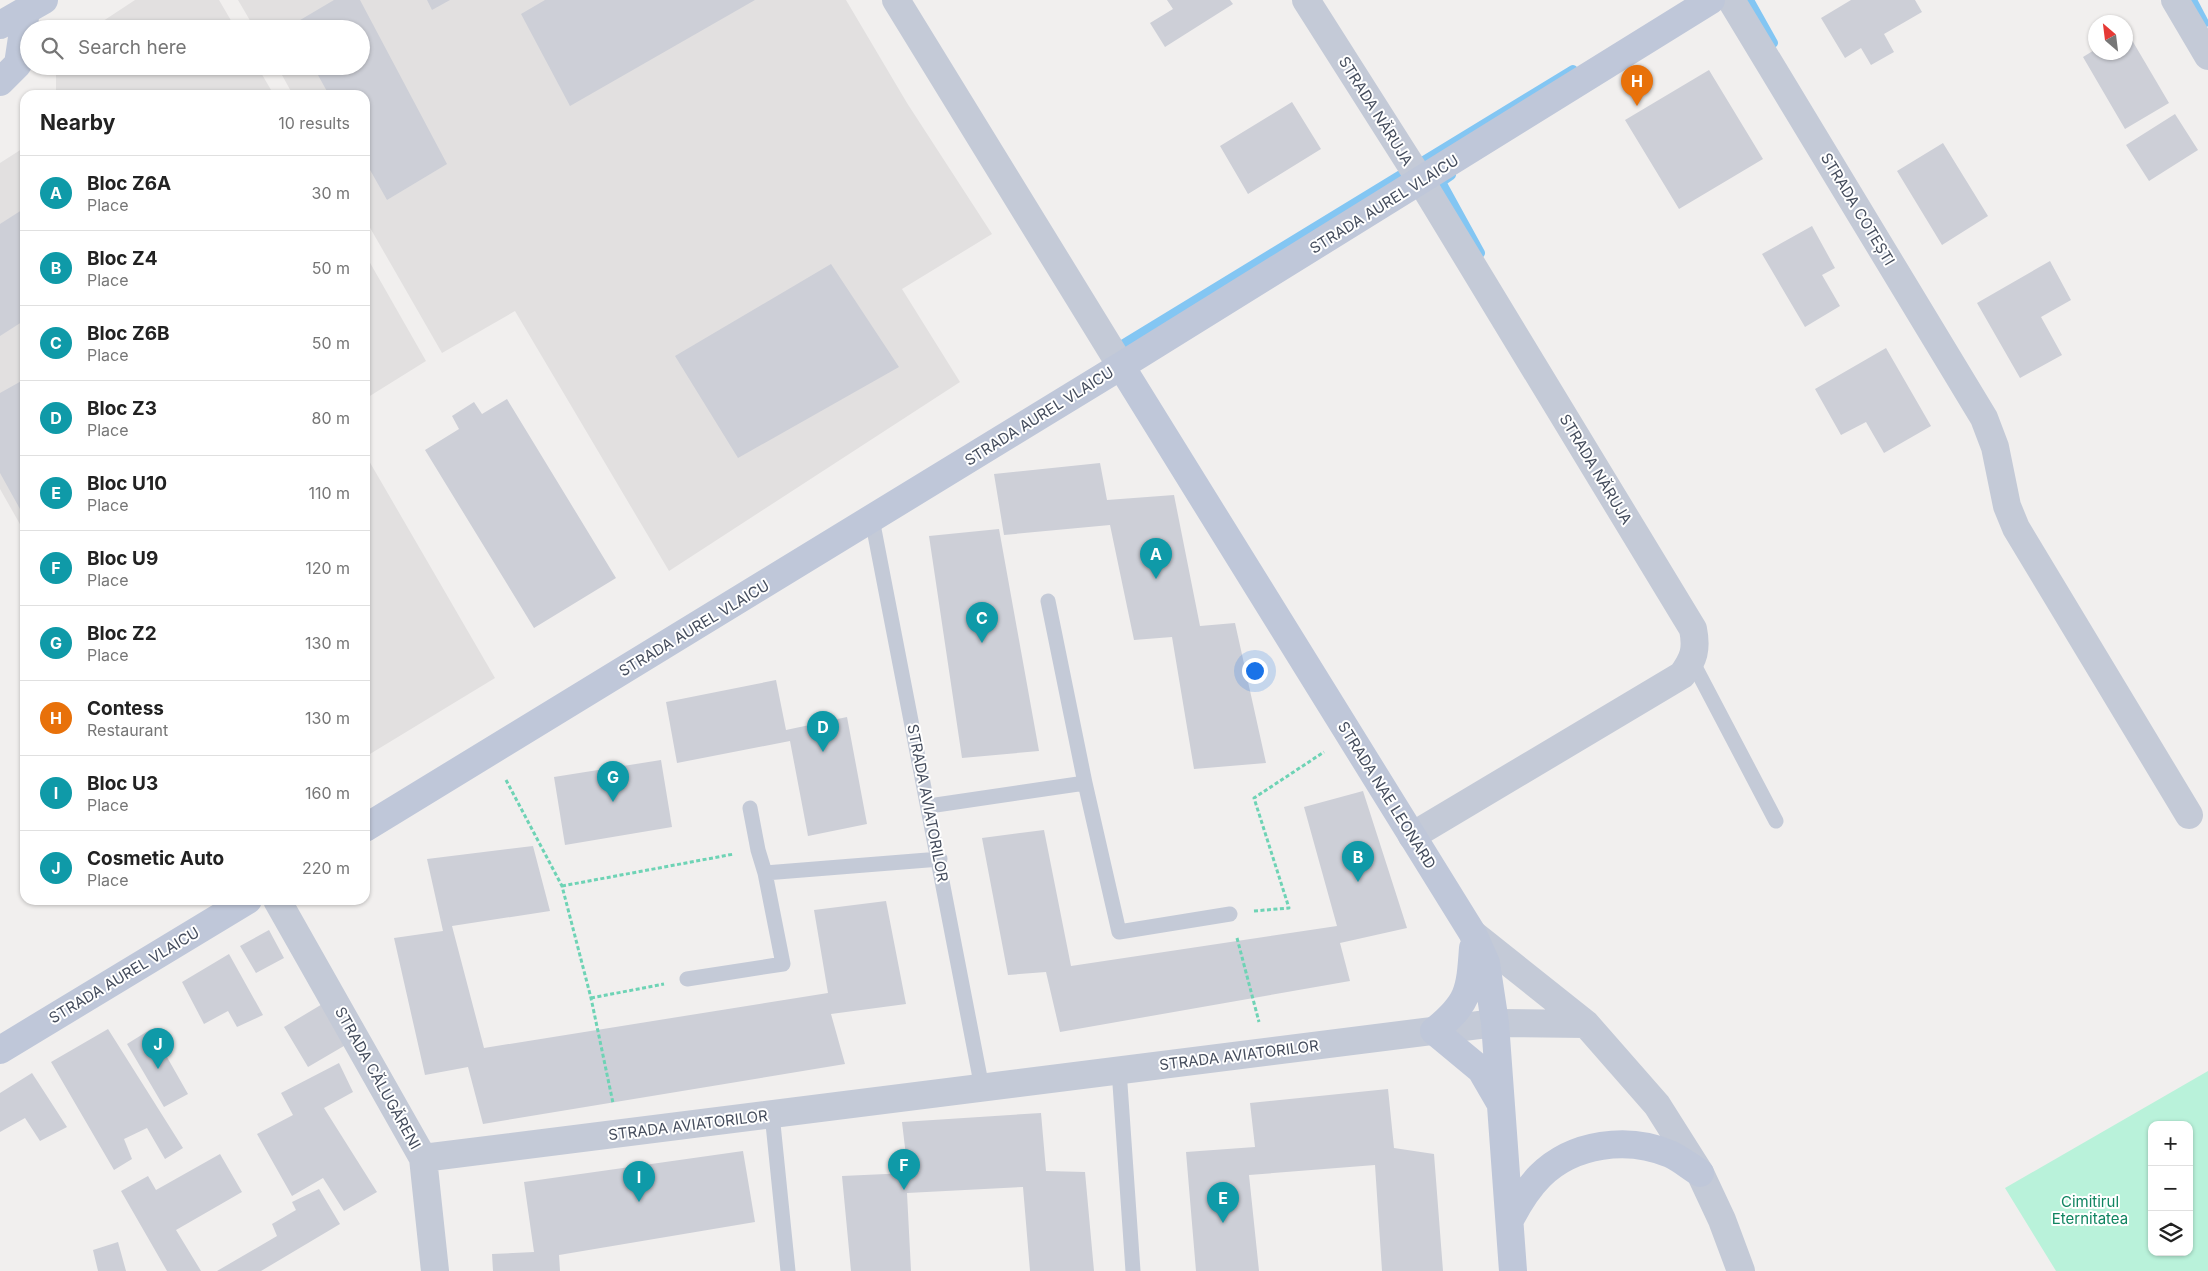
<!DOCTYPE html>
<meta charset="utf-8">
<style>
body{margin:0;font-family:Inter,sans-serif;background:#f6f6f6;color:#222}
.controls{position:absolute;right:15px;bottom:15px;display:grid;overflow:hidden;border-radius:10px;box-shadow:0 1px 4px #0004}
.controls button{width:45px;height:45px;display:grid;place-items:center;padding:0;border:0;border-bottom:1px solid #e0e0e0;background:#fff;color:#222;font:25px sans-serif}
.compass{position:absolute;left:2088px;top:15px;width:45px;height:45px;border-radius:50%;background:#fff;box-shadow:0 1px 4px #0004;rotate:332deg}
.you{position:absolute;left:1254px;top:670px;width:18px;height:18px;margin:-12px;border:4px solid #fff;border-radius:50%;background:#1a73e8;box-shadow:0 0 0 8px #1a73e833}
.badge{display:grid;place-items:center;width:32px;height:32px;border-radius:50%;background:#2563eb;color:#fff;font-size:16px;font-weight:700}
.pin{position:absolute;translate:-50% -41px;filter:drop-shadow(0 1px 2px #0008)}
.pin::after{content:'';position:absolute;top:26px;width:18px;height:15px;background:inherit;clip-path:polygon(0 0,100% 0,50% 100%)}
.list{margin:0;padding:0;list-style:none}
h2{display:flex;justify-content:space-between;align-items:center;height:65px;margin:0;padding:0 20px;font-size:21px}
h2 small{font-size:16px;font-weight:400;color:#767676}
.list li{display:grid;grid-template-columns:32px 1fr auto;gap:15px;align-items:center;box-sizing:border-box;height:75px;padding:0 20px;border-top:1px solid #e0e0e0}
.list b{display:block;font-size:19px;white-space:nowrap}
.list p{margin:0;font-size:16px;white-space:nowrap;color:#767676}
.list em{font-size:16px;font-style:normal;color:#767676}
.icon{flex:none;width:28px;height:28px;fill:none;stroke:currentColor;stroke-width:2;stroke-linecap:round;stroke-linejoin:round}
.map{position:relative;flex:none;width:2208px;height:1271px;overflow:hidden}
.search{position:absolute;background:#fff;box-shadow:0 1px 4px #0004;left:20px;top:20px;width:350px;height:55px;display:flex;align-items:center;gap:12px;box-sizing:border-box;padding:0 18px;border-radius:28px;color:#767676;font-size:19px}
.panel{position:absolute;background:#fff;box-shadow:0 1px 4px #0004;left:20px;top:90px;width:350px;height:815px;border-radius:15px}
.map>svg:first-child{display:block}
.education{fill:#e2e0e0}
.green{fill:#b9f2da;fill-rule:evenodd}
.lines{fill:none;stroke-linecap:round;stroke-linejoin:round}
.stream{stroke:#83c6f3;stroke-width:10}
.building{fill:#cdcfd7}
.path{stroke:#6ed3b5;stroke-width:3;stroke-dasharray:4 2.5;stroke-linecap:butt}
.lane{stroke:#c4cad7;stroke-width:15}
.street{stroke:#c4cad7;stroke-width:28}
.secondary{stroke:#bfc7d9;stroke-width:28}
.labels{text-anchor:middle;dominant-baseline:central;stroke-width:4;stroke-linejoin:round;paint-order:stroke}
.street-label{font-size:15px;fill:#454d5d;stroke:#fff}
.park-label{font-size:15px;fill:#108561;stroke:#fff}
</style>
<div class="map">
<svg width="2208" height="1271" viewBox="0 0 2208 1271">
<rect width="100%" height="100%" fill="#f1efee"/>
<path class="education" d="M135,0H219L236,29H91Z
M238,0H846L907,103L992,234L902,289L960,382L669,571L515,311L442,353L365,219V95H293L277,66H361V29H255Z
M56,66H257L274,95H56Z
M25,147V533L0,489V163Z
M365,254L426,361L365,399Z
M365,454L495,678L365,757Z"/>
<path class="green" d="M2208,1071V1271H2056L2005,1188ZM2152,1125H2189V1252H2152Z"/>
<g class="lines">
<path class="stream" d="M1749,0L1773,43
M2192,0L2204,23
M1451,175L1441,182L1480,253
M1114,350L1573,70"/>
</g>
<path class="building" d="M334,0H360L447,164L387,200L365,161V95H329L313,66H361V29H292L290,26Z
M427,0H450L432,10Z
M545,0H755L570,106L521,14Z
M1167,0H1230L1233,4L1165,47L1150,23L1173,9Z
M1851,0H1915L1922,12L1884,34L1894,52L1871,65L1861,48L1845,58L1821,18Z
M2126,30L2169,103L2125,129L2083,57L2096,49V52H2126Z
M1709,70L1763,159L1679,209L1625,120Z
M1292,102L1321,149L1248,194L1220,146Z
M2175,114L2198,150L2149,181L2126,145Z
M1943,143L1988,216L1942,245L1897,171Z
M25,208V320L0,336V224Z
M1812,226L1835,268L1822,275L1840,306L1805,327L1762,254Z
M2050,261L2071,300L2041,317L2062,355L2020,378L1977,303Z
M831,264L899,367L738,458L675,356Z
M1886,348L1931,426L1884,453L1866,422L1841,435L1815,389Z
M25,379V518L0,473V393Z
M507,399L616,578L534,628L425,450L459,429L452,416L474,402L482,414Z
M1100,463L1107,500L1174,495L1200,626L1235,623L1266,763L1194,769L1172,637L1134,640L1110,525L1004,535L994,474Z
M999,529L1039,751L962,758L929,536Z
M776,680L786,730L847,717L867,824L808,836L790,741L677,763L666,702Z
M661,760L672,827L565,845L554,777Z
M1363,791L1407,928L1340,943L1350,981L1060,1032L1046,972L1008,975L982,838L1044,830L1071,966L1337,926L1304,807Z
M533,846L550,911L452,926L484,1048L828,993L814,910L886,901L906,1004L831,1014L845,1064L483,1124L468,1067L425,1075L394,938L443,931L427,859Z
M269,930L284,958L256,973L240,946Z
M229,954L263,1015L237,1027L228,1011L204,1024L182,982Z
M324,1003L349,1043L308,1067L284,1027Z
M108,1029L183,1148L165,1159L147,1128L124,1139L132,1159L114,1170L51,1062Z
M151,1029L188,1094L164,1107L127,1044Z
M339,1063L353,1092L324,1108L377,1192L344,1211L323,1178L292,1196L257,1134L293,1115L281,1093Z
M32,1073L67,1127L40,1141L25,1118L0,1132V1093Z
M1388,1089L1394,1148L1434,1154L1443,1271H1382L1375,1165L1249,1175L1259,1271H1196L1186,1152L1255,1147L1250,1103Z
M1041,1113L1046,1171L1085,1172L1094,1271H1030L1023,1187L907,1193L911,1271H851L842,1176L908,1173L902,1122Z
M743,1151L755,1222L559,1255L560,1271H493L492,1254L534,1252L524,1182Z
M220,1154L242,1192L176,1230L201,1271H167L121,1191L148,1176L156,1190Z
M319,1189L340,1224L261,1271H217L277,1236L272,1224L296,1210L292,1202Z
M118,1242L126,1271H98L93,1250Z"/>
<g class="lines">
<path class="path" d="M506,780L562,886L591,998L613,1103
M562,886L734,854
M1254,911L1289,908L1254,798L1324,752
M1237,938L1259,1022
M591,998L664,984"/>
<path class="lane" d="M872,519L982,1088
M1692,661L1776,821
M1085,783L1119,932L1230,914
M929,806L1085,783L1048,601
M750,808L758,850L765,873
M687,979L783,964L765,873L940,859
M1119,1070L1133,1271
M772,1114L788,1271"/>
<path class="street" d="M896,0L1121,366
M1306,0L1421,181L1693,629C1697,649 1694,659 1682,675L1412,836
M1731,0L1984,418L1995,447L2007,506L2016,528L2189,815
M2175,0L2208,56
M277,900L423,1158L435,1271
M1473,934L1586,1024L1657,1105L1700,1173L1722,1220L1741,1271
M423,1158L1495,1023L1586,1024"/>
<path class="secondary" d="M0,25L44,0
M0,82L18,64L26,11
M1121,366L1473,934L1486,963L1495,1023L1513,1271
M365,828L1121,366L1711,0
M1473,948C1470,991 1469,1003 1434,1031L1481,1070L1499,1101
M0,1050L248,900
M1510,1220C1518,1204 1527,1189 1540,1176C1573,1143 1628,1136 1670,1154C1681,1159 1690,1167 1700,1173"/>
</g>
<g class="labels">
<g class="street-label">
<text transform="translate(1376 111) rotate(58)">STRADA NĂRUJA</text>
<text transform="translate(1384 204) rotate(-32)">STRADA AUREL VLAICU</text>
<text transform="translate(1858 209) rotate(59)">STRADA COTEȘTI</text>
<text transform="translate(1039 416) rotate(-32)">STRADA AUREL VLAICU</text>
<text transform="translate(1596 469) rotate(59)">STRADA NĂRUJA</text>
<text transform="translate(694 628) rotate(-31)">STRADA AUREL VLAICU</text>
<text transform="translate(1387 795) rotate(58)">STRADA NAE LEONARD</text>
<text transform="translate(928 803) rotate(79)">STRADA AVIATORILOR</text>
<text transform="translate(124 975) rotate(-31)">STRADA AUREL VLAICU</text>
<text transform="translate(1239 1055) rotate(-7)">STRADA AVIATORILOR</text>
<text transform="translate(378 1078) rotate(61)">STRADA CĂLUGĂRENI</text>
<text transform="translate(688 1125) rotate(-7)">STRADA AVIATORILOR</text>
</g>
<g class="park-label">
<text x="2090" y="1201">Cimitirul<tspan x="2090" dy="17">Eternitatea</tspan></text>
</g>
</g>
</svg>
<div class="controls">
<button>+</button>
<button>−</button>
<button><svg class="icon" aria-label="layers" viewBox="0 0 24 24"><path d="M12 4l9 5-9 5-9-5zM3 14l9 5 9-5"/></svg></button>
</div>
<svg class="compass" viewBox="-18 -18 36 36"><path d="M0-13l5 13h-10z" fill="#e53935"/><path d="M0 13l5-13h-10z" fill="#767676"/></svg>
<div class="you"></div>
<div class="pin badge" style="left:1156px;top:579px;background:#0f9aa8">A</div>
<div class="pin badge" style="left:1358px;top:882px;background:#0f9aa8">B</div>
<div class="pin badge" style="left:982px;top:643px;background:#0f9aa8">C</div>
<div class="pin badge" style="left:823px;top:752px;background:#0f9aa8">D</div>
<div class="pin badge" style="left:1223px;top:1223px;background:#0f9aa8">E</div>
<div class="pin badge" style="left:904px;top:1190px;background:#0f9aa8">F</div>
<div class="pin badge" style="left:613px;top:802px;background:#0f9aa8">G</div>
<div class="pin badge" style="left:1637px;top:106px;background:#e8710a">H</div>
<div class="pin badge" style="left:639px;top:1202px;background:#0f9aa8">I</div>
<div class="pin badge" style="left:158px;top:1069px;background:#0f9aa8">J</div>
<div class="search"><svg class="icon" aria-label="search" viewBox="0 0 24 24"><circle cx="10" cy="10" r="6"/><path d="M15 15l6 6"/></svg>Search here</div>
<section class="panel">
<h2>Nearby<small>10 results</small></h2>
<ul class="list">
<li><span class="badge" style="background:#0f9aa8">A</span><div><b>Bloc Z6A</b><p>Place</p></div><em>30 m</em></li>
<li><span class="badge" style="background:#0f9aa8">B</span><div><b>Bloc Z4</b><p>Place</p></div><em>50 m</em></li>
<li><span class="badge" style="background:#0f9aa8">C</span><div><b>Bloc Z6B</b><p>Place</p></div><em>50 m</em></li>
<li><span class="badge" style="background:#0f9aa8">D</span><div><b>Bloc Z3</b><p>Place</p></div><em>80 m</em></li>
<li><span class="badge" style="background:#0f9aa8">E</span><div><b>Bloc U10</b><p>Place</p></div><em>110 m</em></li>
<li><span class="badge" style="background:#0f9aa8">F</span><div><b>Bloc U9</b><p>Place</p></div><em>120 m</em></li>
<li><span class="badge" style="background:#0f9aa8">G</span><div><b>Bloc Z2</b><p>Place</p></div><em>130 m</em></li>
<li><span class="badge" style="background:#e8710a">H</span><div><b>Contess</b><p>Restaurant</p></div><em>130 m</em></li>
<li><span class="badge" style="background:#0f9aa8">I</span><div><b>Bloc U3</b><p>Place</p></div><em>160 m</em></li>
<li><span class="badge" style="background:#0f9aa8">J</span><div><b>Cosmetic Auto</b><p>Place</p></div><em>220 m</em></li>
</ul>
</section>
</div>
